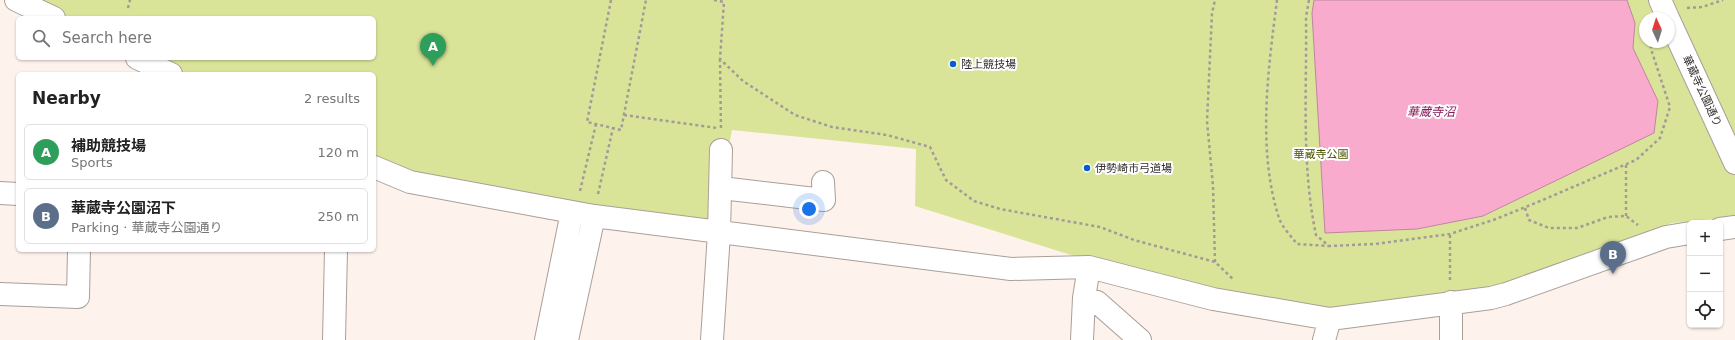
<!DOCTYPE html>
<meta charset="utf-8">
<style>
body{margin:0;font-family:"DejaVu Sans","Noto Sans JP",sans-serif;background:#f2f2f2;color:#222}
.controls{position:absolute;right:12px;bottom:12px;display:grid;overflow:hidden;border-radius:6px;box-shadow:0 1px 3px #0004}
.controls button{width:36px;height:36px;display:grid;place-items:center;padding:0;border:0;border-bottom:1px solid #e0e0e0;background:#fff;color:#222;font:20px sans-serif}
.compass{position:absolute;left:1639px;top:12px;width:36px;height:36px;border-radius:50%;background:#fff;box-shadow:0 1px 3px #0004;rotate:356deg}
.you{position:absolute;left:809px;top:209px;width:14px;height:14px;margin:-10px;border:3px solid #fff;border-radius:50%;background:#1a73e8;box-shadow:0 0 0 6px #1a73e833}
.badge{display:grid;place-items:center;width:26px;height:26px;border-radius:50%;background:#085dc6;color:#fff;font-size:13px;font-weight:700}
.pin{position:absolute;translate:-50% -33px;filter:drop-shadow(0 1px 2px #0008)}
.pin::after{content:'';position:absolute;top:21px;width:14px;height:12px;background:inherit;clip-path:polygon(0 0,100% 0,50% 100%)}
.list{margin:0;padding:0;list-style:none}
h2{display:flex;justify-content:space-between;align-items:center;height:52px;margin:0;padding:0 16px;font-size:17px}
h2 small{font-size:13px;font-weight:400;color:#767676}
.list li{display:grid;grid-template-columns:26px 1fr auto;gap:12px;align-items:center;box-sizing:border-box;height:56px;margin:0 8px 8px;padding:0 8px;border:1px solid #e0e0e0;border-radius:6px}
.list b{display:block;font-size:15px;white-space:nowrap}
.list p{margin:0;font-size:13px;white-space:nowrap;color:#767676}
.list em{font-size:13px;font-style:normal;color:#767676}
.icon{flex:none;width:22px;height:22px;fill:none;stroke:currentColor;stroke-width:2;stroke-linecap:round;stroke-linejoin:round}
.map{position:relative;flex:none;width:1735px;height:340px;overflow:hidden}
.search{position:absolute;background:#fff;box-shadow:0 1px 3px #0004;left:16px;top:16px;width:360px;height:44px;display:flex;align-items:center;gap:10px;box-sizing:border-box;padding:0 14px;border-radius:6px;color:#767676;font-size:15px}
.panel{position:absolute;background:#fff;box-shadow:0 1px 3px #0004;left:16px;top:72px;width:360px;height:180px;border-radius:6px}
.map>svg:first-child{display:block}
.green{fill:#dae499;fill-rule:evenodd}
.water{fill:#f9abce;stroke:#be869e}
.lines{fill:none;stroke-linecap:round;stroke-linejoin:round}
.minor-casing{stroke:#a99f99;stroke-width:24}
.path{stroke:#a39b96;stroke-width:2.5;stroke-dasharray:3 3;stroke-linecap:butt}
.minor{stroke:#fff;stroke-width:22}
.poi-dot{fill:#085dc6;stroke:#fff;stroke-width:1.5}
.labels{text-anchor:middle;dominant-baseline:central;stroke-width:4;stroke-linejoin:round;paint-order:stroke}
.poi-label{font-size:11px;fill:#35302e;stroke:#fff;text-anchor:start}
.street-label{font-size:11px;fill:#35302e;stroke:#fff}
.park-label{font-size:11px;fill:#4a5100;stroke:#fff}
.water-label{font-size:12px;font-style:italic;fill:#881859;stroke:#fff}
</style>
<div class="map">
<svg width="1735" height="340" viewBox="0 0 1735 340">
<rect width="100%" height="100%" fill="#fef2ec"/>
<path class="green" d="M30,0H1735V217L1672,223L1504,285L1315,311L1087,260L915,206L916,149L732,130L714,223L557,201L400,170L374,159V74H187L151,58H374V18H67ZM1645,18H1669V42H1645Z"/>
<path class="water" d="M1314,0H1627L1635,23L1633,48L1658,101L1654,133L1483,216L1417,229L1325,233L1312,13Z"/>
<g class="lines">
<defs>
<path id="minor" d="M16,0L54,18
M1660,0L1668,18
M1669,20L1735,163
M137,58L171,74
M374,167L410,182L594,216L1011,269L1089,267L1213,299L1330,319L1491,298L1506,294L1666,237L1690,233
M721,188L824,200L823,182
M0,193L18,194
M1720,229L1735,227
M0,294L78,297L79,250
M1084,298L1097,302L1140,340
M1451,302V340
M334,340L336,250
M546,340L572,212
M567,340L594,216
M712,340L719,233L721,150
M1082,340L1084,298L1089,267
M1324,340L1330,319"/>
</defs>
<use href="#minor" class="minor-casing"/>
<path class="path" d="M611,0L587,122L621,130L646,0
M714,0L724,2L720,59L743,81L795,115L832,127L887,135L930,147L946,180L974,201L1000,209L1100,227L1134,240L1215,262L1234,280
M1277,0C1268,70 1257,150 1279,218C1282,227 1291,236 1297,244L1329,246
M1309,0L1306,17C1307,90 1301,164 1316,235L1329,246L1375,244L1450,234L1496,219L1538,202L1636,160L1660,138L1670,107L1651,49V42
M128,8L130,0
M1687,8L1702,7L1723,0
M720,59L721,130
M624,115L717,128
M580,191L596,124
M598,194L613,128
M1525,208L1529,220L1549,228H1577L1608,217L1626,216L1638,225
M1626,216V164
M1215,262L1213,186L1207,121L1212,13L1215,0
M1450,280V234"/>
<use href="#minor" class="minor"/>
</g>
<g class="poi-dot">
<circle cx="953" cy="64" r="4"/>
<circle cx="1087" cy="168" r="4"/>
</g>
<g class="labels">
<g class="poi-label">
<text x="961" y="64">陸上競技場</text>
<text x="1095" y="168">伊勢崎市弓道場</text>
</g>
<g class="street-label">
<text transform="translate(1702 91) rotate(65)">華蔵寺公園通り</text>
</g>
<g class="park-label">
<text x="1321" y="154">華蔵寺公園</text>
</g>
<g class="water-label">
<text x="1431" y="112">華蔵寺沼</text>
</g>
</g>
</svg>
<div class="controls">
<button>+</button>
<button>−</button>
<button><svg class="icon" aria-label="locate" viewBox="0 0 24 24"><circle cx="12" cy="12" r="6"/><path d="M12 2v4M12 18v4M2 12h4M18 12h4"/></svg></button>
</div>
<svg class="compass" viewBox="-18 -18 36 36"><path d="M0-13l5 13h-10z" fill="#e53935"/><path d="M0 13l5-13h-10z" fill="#767676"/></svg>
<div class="you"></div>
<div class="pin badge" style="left:433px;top:66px;background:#2e9e5b">A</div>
<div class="pin badge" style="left:1613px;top:274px;background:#5c6f8a">B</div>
<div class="search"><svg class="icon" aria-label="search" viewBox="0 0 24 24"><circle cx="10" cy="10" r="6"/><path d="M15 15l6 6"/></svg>Search here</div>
<section class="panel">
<h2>Nearby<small>2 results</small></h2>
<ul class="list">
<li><span class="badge" style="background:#2e9e5b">A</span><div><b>補助競技場</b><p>Sports</p></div><em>120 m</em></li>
<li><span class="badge" style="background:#5c6f8a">B</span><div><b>華蔵寺公園沼下</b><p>Parking · 華蔵寺公園通り</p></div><em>250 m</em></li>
</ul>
</section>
</div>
